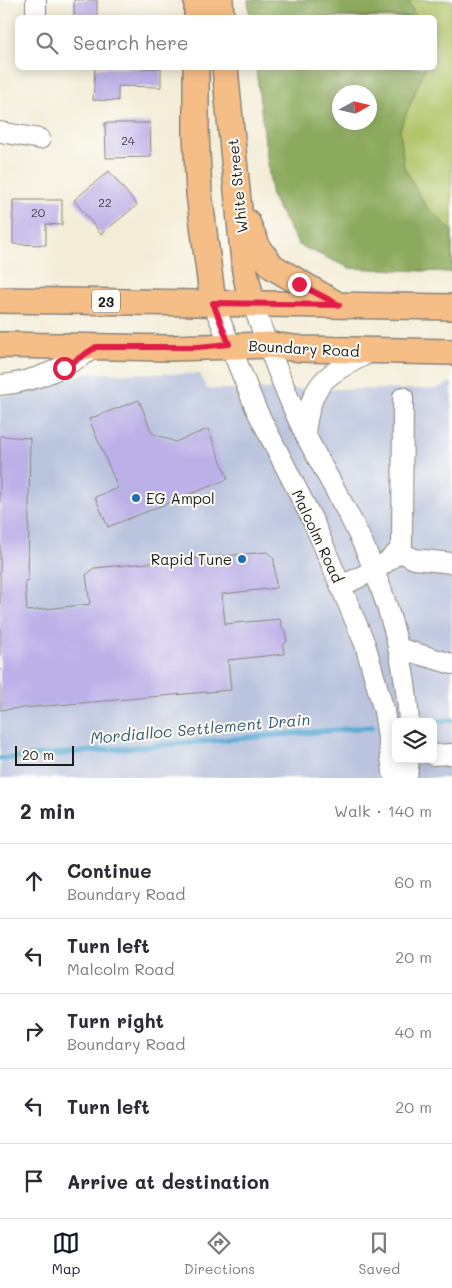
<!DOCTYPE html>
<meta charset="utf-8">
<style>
body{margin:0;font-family:Mali,sans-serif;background:#f7f7f7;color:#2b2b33}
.controls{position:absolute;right:15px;bottom:15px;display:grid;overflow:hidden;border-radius:8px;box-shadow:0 2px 12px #0003}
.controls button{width:45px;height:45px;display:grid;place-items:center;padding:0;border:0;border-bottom:1px solid #e1e1e2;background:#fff;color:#2b2b33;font:25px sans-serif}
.compass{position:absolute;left:332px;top:85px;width:45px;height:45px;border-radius:50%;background:#fff;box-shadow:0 2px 12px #0003;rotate:82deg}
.scale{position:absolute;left:15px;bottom:12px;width:59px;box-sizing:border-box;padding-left:5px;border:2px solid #1c1c1c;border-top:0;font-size:14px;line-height:18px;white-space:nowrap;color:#1c1c1c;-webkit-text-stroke:4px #fdfcf7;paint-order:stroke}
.stop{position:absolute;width:15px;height:15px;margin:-11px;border:4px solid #e11d48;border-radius:50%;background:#fff}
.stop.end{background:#e11d48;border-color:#fff;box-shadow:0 1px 5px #0008}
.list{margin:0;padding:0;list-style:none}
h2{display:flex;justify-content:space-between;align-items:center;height:65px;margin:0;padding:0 20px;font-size:21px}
h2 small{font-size:16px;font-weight:400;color:#7c7c81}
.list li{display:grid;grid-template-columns:32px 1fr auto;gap:15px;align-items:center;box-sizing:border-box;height:75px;padding:0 20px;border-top:1px solid #e1e1e2}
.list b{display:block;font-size:19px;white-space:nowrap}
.list p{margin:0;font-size:16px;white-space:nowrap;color:#7c7c81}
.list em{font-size:16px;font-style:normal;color:#7c7c81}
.icon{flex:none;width:28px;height:28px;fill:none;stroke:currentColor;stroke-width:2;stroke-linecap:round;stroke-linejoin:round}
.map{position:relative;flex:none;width:452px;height:778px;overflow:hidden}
.search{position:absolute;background:#fff;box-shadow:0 2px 12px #0003;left:15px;right:15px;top:15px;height:55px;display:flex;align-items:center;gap:12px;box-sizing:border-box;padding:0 18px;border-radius:8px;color:#7c7c81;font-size:19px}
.sheet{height:440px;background:#fff}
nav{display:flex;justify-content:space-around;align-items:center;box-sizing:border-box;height:70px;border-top:1px solid #e1e1e2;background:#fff;font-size:14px;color:#7c7c81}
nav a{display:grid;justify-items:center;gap:2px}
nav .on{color:#111827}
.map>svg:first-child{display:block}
.industrial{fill:#bac4de;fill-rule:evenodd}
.green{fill:#b1c569;stroke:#667042;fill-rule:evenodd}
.forest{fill:#8caa5d;stroke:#54633c;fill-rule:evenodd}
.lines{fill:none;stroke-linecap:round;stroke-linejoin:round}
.stream{stroke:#59aad4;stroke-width:5.5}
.building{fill:#bcb0e8}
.minor-casing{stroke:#88847a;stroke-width:22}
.major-casing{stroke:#88847a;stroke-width:28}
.minor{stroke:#fff;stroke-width:20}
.major{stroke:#f6be87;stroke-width:25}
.route{stroke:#e11d48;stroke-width:6}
.poi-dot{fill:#1f6fb2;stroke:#fdfcf7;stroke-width:2}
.labels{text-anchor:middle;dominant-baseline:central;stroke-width:4;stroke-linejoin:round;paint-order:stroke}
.number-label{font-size:12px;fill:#44414f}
.shield{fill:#fdfcf7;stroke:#605f5e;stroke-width:1}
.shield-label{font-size:14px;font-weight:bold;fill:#1c1c1c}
.street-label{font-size:15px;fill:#1c1c1c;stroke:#fdfcf7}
.poi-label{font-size:15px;fill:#1c1c1c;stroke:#fdfcf7;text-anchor:start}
.water-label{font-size:16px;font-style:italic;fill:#375c6f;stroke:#fdfcf7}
</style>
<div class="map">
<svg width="452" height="778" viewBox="0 0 452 778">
<rect width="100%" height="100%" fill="#fdfcf7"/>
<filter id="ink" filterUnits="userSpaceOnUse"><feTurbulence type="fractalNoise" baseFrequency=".02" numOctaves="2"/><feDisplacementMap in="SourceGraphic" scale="10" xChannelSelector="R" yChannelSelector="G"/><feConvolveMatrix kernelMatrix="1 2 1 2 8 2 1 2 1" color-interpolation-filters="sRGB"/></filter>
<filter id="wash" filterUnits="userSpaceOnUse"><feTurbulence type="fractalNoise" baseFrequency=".0096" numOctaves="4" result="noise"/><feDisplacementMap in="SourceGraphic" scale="20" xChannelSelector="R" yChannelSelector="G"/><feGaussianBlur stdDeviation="1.12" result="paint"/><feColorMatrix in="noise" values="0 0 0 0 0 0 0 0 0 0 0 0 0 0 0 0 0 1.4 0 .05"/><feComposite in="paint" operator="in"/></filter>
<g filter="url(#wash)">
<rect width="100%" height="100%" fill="#f3ecd7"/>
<path class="industrial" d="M88,373L200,374L207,389H436L452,382V778H0V396L12,395ZM396,722H433V759H396Z"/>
<path class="green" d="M248,0H452V272L350,268L299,245L272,197L256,68H434V18L250,17ZM340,92H370V122H340Z"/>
<path class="forest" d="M248,0H408L416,17H250Z
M256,68H425L400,129L404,167L425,205L452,231V272L350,268L299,245L272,197ZM340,92H370V122H340Z"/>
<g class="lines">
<path class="stream" d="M433,722L452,720
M0,759L372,727"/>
</g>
<g id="blocks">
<path class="building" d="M74,0H97V18H74Z
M95,68H161V87L118,86V101L93,100Z
M105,123H150L151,157L106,158Z
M109,171L137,205L101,234L74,200Z
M13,200H62V225L46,224V245L13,244Z
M139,400L152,433L175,442L208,429L228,479L108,527L95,497L118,488L89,419Z
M0,436L30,438L28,580L25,581L27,611L90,604L86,575L94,568L267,552L274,559L276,588L222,594L225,624L280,619L282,627L285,631L287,641L283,646L284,654L228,660L231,690L0,710Z"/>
</g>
</g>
<g filter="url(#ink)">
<use href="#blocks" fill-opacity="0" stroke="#88847a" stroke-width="1"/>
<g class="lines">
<defs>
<path id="minor" d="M36,16V0
M0,132L40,139
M213,303L256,409L314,523L365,644L384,711L394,778
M252,303C269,347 284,392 305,434C328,479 356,523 374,570C393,618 406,670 409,722
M0,385C37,382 65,367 96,347
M305,433C312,378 326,376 372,351
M399,551L414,559L452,563
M341,586C361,576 392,565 402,545L403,397
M398,648L452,664
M433,755L452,754
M407,778L409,759"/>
<path id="major" d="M220,0L221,18
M197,18V0
M196,68V133L199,193L213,303
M225,68L245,272L252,303
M247,222L259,250L273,267L333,302
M0,300L452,307
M0,345L171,348L269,345L302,349L452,352"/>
</defs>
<use href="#minor" class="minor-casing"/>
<use href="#major" class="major-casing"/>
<use href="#minor" class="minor"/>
<use href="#major" class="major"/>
</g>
</g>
<g class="lines" filter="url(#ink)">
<path class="route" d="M64,368L96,347H198L229,344L213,303L339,305L299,284"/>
</g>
<g class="poi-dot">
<circle cx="136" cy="498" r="5"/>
<circle cx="242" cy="559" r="5"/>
</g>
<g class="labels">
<g class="number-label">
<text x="128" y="140">24</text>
<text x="105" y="202">22</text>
<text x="38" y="212">20</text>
</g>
<rect class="shield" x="92" y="289.5" width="28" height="23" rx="4"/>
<g class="shield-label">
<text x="106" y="301">23</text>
</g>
<g class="street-label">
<text transform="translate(237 186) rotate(-96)">White Street</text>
<text transform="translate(304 348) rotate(3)">Boundary Road</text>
<text transform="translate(318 536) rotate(65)">Malcolm Road</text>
</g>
<g class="poi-label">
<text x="146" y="498">EG Ampol</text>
<text x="232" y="559" text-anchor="end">Rapid Tune</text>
</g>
<g class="water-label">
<text transform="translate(200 728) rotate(-5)">Mordialloc Settlement Drain</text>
</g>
</g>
</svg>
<div class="controls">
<button><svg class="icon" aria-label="layers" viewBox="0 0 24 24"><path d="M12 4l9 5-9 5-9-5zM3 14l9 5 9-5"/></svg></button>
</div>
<svg class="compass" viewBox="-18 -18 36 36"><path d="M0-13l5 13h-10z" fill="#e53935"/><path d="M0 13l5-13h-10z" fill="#7c7c81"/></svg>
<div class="scale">20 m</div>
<div class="stop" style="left:64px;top:368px"></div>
<div class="stop end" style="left:299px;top:284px"></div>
<div class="search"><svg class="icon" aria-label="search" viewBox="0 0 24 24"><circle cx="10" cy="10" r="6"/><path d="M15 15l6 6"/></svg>Search here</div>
</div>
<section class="sheet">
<h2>2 min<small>Walk · 140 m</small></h2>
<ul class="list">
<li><svg class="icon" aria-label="ahead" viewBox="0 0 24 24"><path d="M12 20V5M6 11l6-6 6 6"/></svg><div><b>Continue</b><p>Boundary Road</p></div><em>60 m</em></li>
<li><svg class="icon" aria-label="left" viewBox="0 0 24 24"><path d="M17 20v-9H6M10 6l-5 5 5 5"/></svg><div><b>Turn left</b><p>Malcolm Road</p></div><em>20 m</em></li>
<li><svg class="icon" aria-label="right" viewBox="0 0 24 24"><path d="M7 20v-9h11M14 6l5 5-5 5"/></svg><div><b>Turn right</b><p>Boundary Road</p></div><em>40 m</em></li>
<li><svg class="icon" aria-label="left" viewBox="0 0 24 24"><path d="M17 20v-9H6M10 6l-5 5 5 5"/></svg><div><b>Turn left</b></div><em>20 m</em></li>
<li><svg class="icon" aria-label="arrive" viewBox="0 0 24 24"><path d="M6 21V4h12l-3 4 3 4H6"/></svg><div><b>Arrive at destination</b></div></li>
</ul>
</section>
<nav>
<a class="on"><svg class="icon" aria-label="map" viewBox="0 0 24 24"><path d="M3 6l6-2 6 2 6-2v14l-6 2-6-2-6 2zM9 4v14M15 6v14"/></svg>Map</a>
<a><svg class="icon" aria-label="directions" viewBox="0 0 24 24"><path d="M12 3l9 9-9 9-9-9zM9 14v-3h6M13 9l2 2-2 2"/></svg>Directions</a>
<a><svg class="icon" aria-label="saved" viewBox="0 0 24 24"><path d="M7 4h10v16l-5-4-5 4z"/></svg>Saved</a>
</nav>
